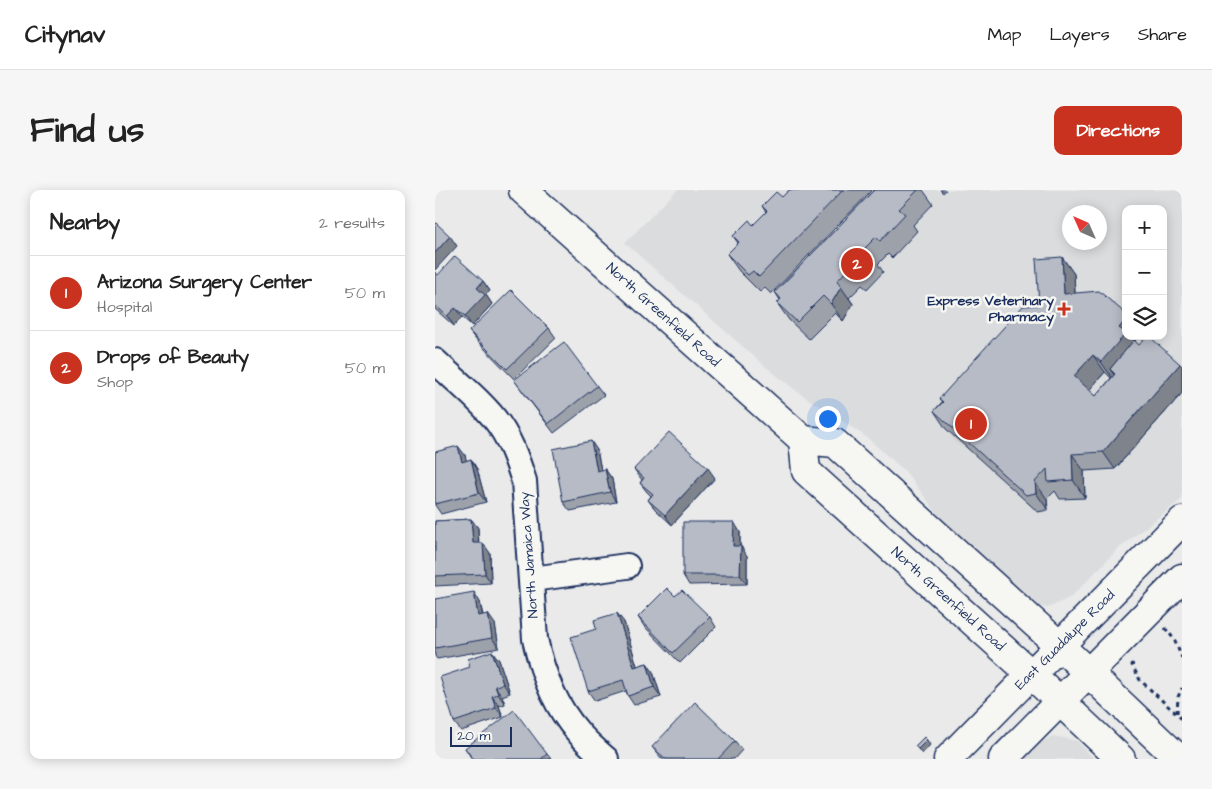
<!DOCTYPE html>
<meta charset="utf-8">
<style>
body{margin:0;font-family:"Architects Daughter",sans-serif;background:#f6f6f6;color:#222}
.controls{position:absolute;right:15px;top:15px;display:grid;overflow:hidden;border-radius:10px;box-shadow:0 2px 12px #0003}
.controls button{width:45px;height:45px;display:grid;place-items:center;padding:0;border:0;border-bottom:1px solid #e0e0e0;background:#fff;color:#222;font:25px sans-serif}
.compass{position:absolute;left:627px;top:15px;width:45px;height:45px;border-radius:50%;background:#fff;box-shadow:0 2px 12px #0003;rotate:315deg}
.scale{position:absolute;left:15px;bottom:12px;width:62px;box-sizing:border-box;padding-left:5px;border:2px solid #1b2f5e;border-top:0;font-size:14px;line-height:18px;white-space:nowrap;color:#1b2f5e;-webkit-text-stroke:4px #f6f6f2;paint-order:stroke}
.you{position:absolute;left:392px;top:228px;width:18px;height:18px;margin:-12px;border:4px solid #fff;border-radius:50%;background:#1a73e8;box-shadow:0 0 0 8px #1a73e833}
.badge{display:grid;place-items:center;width:32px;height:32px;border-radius:50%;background:#c8321e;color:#fff;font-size:16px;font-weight:700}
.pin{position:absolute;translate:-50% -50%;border:2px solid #fff;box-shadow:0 1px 5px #0006}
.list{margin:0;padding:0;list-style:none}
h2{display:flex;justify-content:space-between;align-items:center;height:65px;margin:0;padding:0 20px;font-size:21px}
h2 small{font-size:16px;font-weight:400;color:#767676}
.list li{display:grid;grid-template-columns:32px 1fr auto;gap:15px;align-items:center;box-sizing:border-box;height:75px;padding:0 20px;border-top:1px solid #e0e0e0}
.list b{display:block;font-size:19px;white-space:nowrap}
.list p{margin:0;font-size:16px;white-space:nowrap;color:#767676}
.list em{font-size:16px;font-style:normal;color:#767676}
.icon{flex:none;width:28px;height:28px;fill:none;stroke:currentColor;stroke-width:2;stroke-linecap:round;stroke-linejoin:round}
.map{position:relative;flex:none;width:747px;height:569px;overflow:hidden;border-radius:10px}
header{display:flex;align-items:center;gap:30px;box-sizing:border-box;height:70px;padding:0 25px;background:#fff;border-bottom:1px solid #e0e0e0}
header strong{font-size:24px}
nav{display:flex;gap:28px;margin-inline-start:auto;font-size:18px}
.intro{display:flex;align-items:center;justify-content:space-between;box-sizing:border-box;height:120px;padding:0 30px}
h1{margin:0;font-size:35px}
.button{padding:12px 22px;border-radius:10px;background:#c8321e;color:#fff;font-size:18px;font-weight:700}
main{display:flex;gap:30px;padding:0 30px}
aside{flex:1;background:#fff;border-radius:10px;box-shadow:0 2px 12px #0003}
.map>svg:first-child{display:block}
.built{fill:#dadcde;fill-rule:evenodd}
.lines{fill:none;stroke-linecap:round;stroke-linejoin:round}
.minor-casing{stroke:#1b2f5e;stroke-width:28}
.major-casing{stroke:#1b2f5e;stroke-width:31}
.path{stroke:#1b2f5e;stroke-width:3;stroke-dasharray:4 4;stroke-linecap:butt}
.minor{stroke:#f6f6f2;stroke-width:24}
.major{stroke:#f6f6f2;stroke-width:28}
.wall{fill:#9da1aa;stroke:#1b2f5e;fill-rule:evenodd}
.shaded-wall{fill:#7f838b;stroke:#1b2f5e}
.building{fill:#b6bbc6;stroke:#1b2f5e}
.poi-dot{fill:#c8321e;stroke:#f6f6f2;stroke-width:2}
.labels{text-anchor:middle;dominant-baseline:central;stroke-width:5;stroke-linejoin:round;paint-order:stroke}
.poi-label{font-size:14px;font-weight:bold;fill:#1b2f5e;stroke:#f6f6f2;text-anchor:end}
.street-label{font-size:14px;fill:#1b2f5e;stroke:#f6f6f2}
</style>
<header>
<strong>Citynav</strong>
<nav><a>Map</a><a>Layers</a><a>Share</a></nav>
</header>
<div class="intro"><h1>Find us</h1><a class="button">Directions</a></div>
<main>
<aside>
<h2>Nearby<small>2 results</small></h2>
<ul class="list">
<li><span class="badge">1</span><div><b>Arizona Surgery Center</b><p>Hospital</p></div><em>50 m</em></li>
<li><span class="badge">2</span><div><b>Drops of Beauty</b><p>Shop</p></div><em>50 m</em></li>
</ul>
</aside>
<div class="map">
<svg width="747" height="569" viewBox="0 0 747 569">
<rect width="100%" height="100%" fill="#e9eae9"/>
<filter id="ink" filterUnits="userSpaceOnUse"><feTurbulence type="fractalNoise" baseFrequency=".02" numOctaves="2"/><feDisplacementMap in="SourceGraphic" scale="10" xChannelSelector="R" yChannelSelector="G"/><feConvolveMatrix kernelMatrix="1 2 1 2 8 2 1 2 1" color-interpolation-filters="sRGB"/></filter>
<g filter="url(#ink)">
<path class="built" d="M242,0H747V309L683,359L636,407L613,418L603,416L596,412L515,340L470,281L430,246L363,202L330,176L190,53ZM691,19H728V146H691ZM634,22H664V52H634Z
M618,546L642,551L659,569H589L605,553Z"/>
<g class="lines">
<defs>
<path id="minor" d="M0,171C20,190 42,207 59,228C74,246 82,269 89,291L100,449C107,482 120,516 143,542C151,552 161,560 171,569
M97,389L192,376"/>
<path id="major" d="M88,0L368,250L400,253L624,455L744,569
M368,250L371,281L596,484L686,569
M513,569L747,331
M568,569L747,388"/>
</defs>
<use href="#minor" class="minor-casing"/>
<use href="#major" class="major-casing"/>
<path class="path" d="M730,438L739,449L747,468
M698,473L697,475L705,490L747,529
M742,523L743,507L747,498"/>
<use href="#minor" class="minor"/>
<use href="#major" class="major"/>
</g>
<path class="wall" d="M354,0H437L336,104L330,98L325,102L304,81L292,64L303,53L298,46L318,35L331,22L327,16L347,7Z
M439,0H488L498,14L478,35L482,41L457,68L453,64L443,74L448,82L432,99L427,95L414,108L418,114L408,131L400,123L374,149L354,130L342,113L345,110L340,102Z
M505,0H511L508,3Z
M627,67L639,84L640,103L703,146L700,151L704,155L745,174L747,176V203L680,279L649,281L650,308L625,309L620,301L612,309L613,320L603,322L511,239L499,221L507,212L504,209L604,115ZM670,182L676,188L661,206L654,200Z
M0,82L3,85L48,91L55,101L51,105L57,114L37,136L27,127L19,136L0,119Z
M114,138L121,148L79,189L41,150L34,141Z
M79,190L162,196L169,205L119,243Z
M162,260L166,280L170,279L177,289L181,312L135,321L128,312Z
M0,262L30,265L31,271L36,269L42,279L51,312L6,324L0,315Z
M199,279L280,288L237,335L220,319L213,310L216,306L212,302L205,293L207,290Z
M36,329L43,338L44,353L55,363L56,393L0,396V331Z
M305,342V356L312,366V394L254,395L248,385Z
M240,406L275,427L281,437L245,473L209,436L203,427Z
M0,409L45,412L48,425L60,434L64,458L2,469L0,466Z
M189,432L202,476L212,473L218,482L226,507L199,515L193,506L191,501L160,511L153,501Z
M57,461L64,470L75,503L67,506L70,514L64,516L68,527L26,541L19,532Z
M300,551L307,560L299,569H227L217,557Z
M30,558L112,564L116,569H37Z"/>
<path class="shaded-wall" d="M15,46L22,56L0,80V63Z
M627,67L639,84L641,121L629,104Z
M48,91L55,101L51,105L57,114L37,136L30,126L42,98Z
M406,97L418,114L408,131L396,114Z
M20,118L27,127L19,136L12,126Z
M691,130V146H703L675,179L680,186L678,189L666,172L684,138Z
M658,165L670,182L651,204L639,186Z
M745,174L747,176V203L680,279L668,262Z
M156,251L162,260L168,290L162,281Z
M23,256L30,265L34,281L27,272Z
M637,264L649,281L650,308L638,290Z
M36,269L42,279L51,312L44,303Z
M273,278L280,288L237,335L230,325Z
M170,279L177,289L181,312L175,302Z
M600,292L612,309L613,320L601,303Z
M36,329L43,338L44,363L38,353Z
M299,332L305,342V366L298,356Z
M48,353L55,363L56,393L50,384Z
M306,356L312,366V394L305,385Z
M39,402L45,412L49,435L43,426Z
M182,423L189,432L205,486L199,477Z
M53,424L60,434L64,458L57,448Z
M57,461L64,470L75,503L68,494Z
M212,473L218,482L226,507L219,497Z
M60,496L67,506L70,514L63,504Z
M57,506L64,516L68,527L61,518Z
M492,550L495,555L487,564L483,559Z"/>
<path class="building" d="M354,0H408L324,87L318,81L313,85L292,64L304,52L298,46L314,30L318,35L332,21L327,16L341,2L347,7Z
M439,0H483L464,19L470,24L445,51L441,47L429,59L436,65L420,82L415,77L402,91L406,97L396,114L388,106L362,132L342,113L346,109L340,102Z
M0,32L15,46L0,63Z
M20,66L48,91L42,98L50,105L30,126L20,118L12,126L0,115V82L3,85Z
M627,67L629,104L664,101L691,124V130L684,138L691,143L666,172L658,165L639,186L661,206L680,184L675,179L699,150L704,155L712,146H714L745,174L668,262L637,264L638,290L613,292L612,279L600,292L601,303L591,305L499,221L508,212L504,209L588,116L604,115L601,69Z
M76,100L114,138L72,179L34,141Z
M129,152L162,196L113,234L79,190Z
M234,242L273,278L230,325L213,310L218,304L205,293L209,288L199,279Z
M156,251L162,281L170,279L175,302L128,312L118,259Z
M23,256L27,272L36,269L44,303L0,314V262Z
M36,329L38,353H48L50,384L0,386V331Z
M248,332H299L298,356H306L305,385H248Z
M232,398L240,406L247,400L275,427L238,463L203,427Z
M39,402L43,426L53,424L57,448L0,458V409Z
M182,423L199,477L212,473L219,497L193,506L188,490L153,501L136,447L161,439L159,430Z
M57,461L68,494L60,496L63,504L57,506L61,518L19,532L5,487L35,477L33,469Z
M260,512L300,551L283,569H231L217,557Z
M79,520L112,564L106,569H38L30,558Z
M489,547L492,550L483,559L480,556Z"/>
</g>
<path class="poi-dot" d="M626.5 111.5h5v5h5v5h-5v5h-5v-5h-5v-5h5z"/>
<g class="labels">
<g class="poi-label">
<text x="619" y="111">Express Veterinary<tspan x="619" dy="16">Pharmacy</tspan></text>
</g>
<g class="street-label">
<text transform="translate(228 125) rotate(42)">North Greenfield Road</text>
<text transform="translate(94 365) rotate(-94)">North Jamaica Way</text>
<text transform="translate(513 409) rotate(42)">North Greenfield Road</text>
<text transform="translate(630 450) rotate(-45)">East Guadalupe Road</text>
</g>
</g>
</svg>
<div class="controls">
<button>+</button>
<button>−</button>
<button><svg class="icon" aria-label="layers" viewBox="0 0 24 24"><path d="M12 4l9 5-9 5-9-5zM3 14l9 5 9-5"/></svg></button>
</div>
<svg class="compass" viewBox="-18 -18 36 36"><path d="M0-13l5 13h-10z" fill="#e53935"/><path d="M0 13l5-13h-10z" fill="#767676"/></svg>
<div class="scale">20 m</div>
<div class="you"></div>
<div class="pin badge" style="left:536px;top:234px">1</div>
<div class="pin badge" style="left:422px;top:74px">2</div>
</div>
</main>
